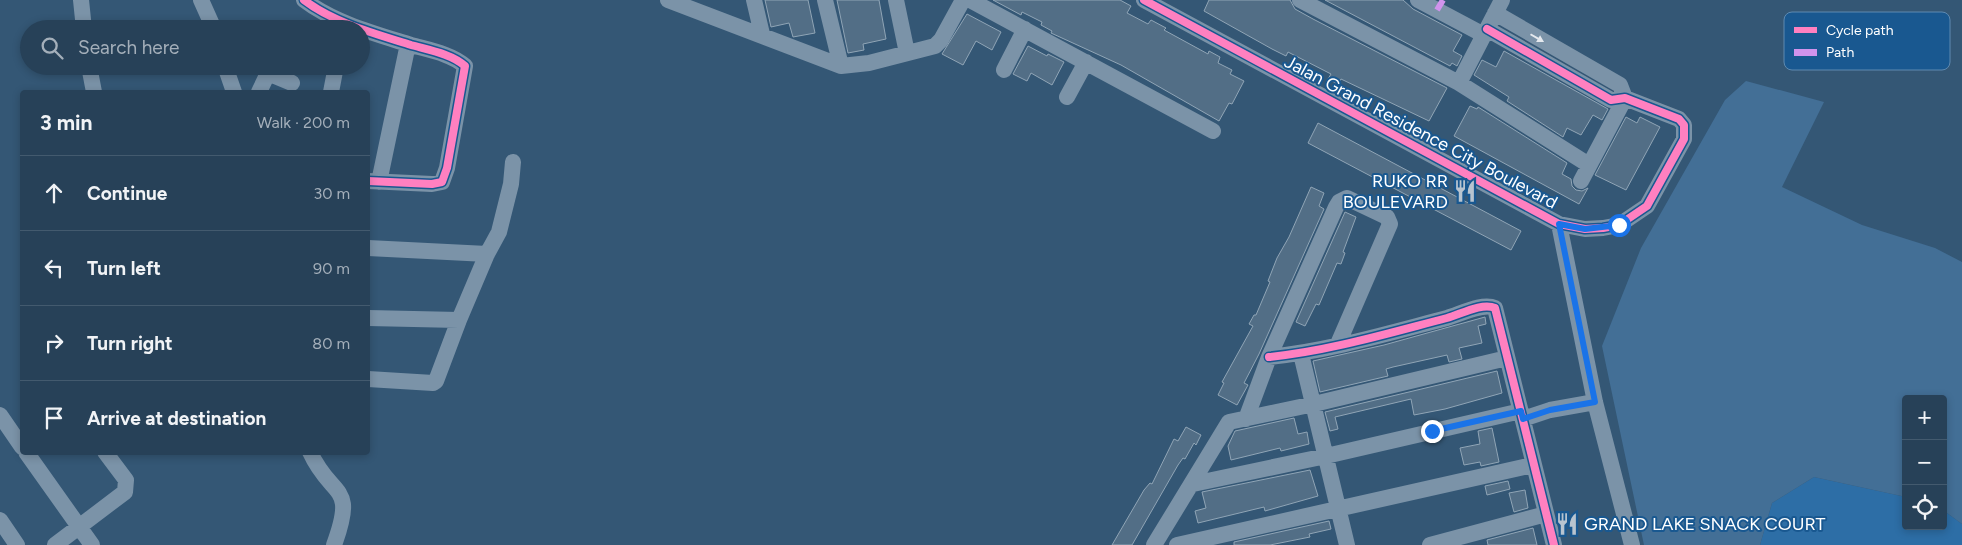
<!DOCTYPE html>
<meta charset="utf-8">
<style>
body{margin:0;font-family:Figtree,sans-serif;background:#334c61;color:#f1f3f6}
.controls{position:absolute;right:15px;bottom:15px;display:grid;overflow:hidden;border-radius:5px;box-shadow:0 2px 8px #0003}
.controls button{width:45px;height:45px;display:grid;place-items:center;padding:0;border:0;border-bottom:1px solid #435a6e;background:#274158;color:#f1f3f6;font:25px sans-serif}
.stop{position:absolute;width:15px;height:15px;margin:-11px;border:4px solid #1a73e8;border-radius:50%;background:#fff}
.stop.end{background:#1a73e8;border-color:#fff;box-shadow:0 1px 5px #0008}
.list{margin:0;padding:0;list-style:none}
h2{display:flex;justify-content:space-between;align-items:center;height:65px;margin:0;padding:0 20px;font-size:21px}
h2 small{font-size:16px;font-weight:400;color:#a4afba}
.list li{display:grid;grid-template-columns:32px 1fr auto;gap:15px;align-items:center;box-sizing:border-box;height:75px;padding:0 20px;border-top:1px solid #435a6e}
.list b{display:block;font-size:19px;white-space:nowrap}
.list em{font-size:16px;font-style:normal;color:#a4afba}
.icon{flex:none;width:28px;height:28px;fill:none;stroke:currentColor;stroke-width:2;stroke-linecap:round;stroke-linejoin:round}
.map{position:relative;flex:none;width:1962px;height:545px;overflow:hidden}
.search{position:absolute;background:#274158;box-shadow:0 2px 8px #0003;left:20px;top:20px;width:350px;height:55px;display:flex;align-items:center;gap:12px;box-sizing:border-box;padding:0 18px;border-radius:28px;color:#a4afba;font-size:19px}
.panel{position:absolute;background:#274158;box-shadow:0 2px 8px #0003;left:20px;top:90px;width:350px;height:365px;border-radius:5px}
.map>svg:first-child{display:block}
.green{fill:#2d6ea6}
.water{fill:#436f96}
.building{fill:#526e86;stroke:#90a5b6}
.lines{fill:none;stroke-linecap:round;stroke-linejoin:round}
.street{stroke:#7b93a8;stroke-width:16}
.quiet{stroke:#d193ec;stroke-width:6;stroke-dasharray:12 6;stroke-linecap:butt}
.cycleway-casing{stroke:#195890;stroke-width:11}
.cycleway{stroke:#ff80c0;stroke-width:8}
.oneway{fill:#e5e9ee}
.route{stroke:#1a73e8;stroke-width:6}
.labels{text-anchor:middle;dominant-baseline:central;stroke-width:4;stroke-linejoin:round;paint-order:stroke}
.street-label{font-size:18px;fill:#fff;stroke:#195890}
.poi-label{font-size:18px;fill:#fff;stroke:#195890;text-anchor:end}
.key{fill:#195890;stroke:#5e8ab1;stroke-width:1}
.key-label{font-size:14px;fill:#fff}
</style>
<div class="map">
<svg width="1962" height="545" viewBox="0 0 1962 545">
<rect width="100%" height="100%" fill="#345775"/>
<path class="green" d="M1814,477L1906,497V526H1943V510L1962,524V545H1760L1772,503Z"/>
<path class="water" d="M1746,81L1824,102L1782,187L1862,225L1935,248L1962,262V524L1943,510V399H1906V497L1814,477L1772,503L1760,545H1644L1602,346L1641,248L1725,100Z"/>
<path class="building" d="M765,0H808L815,33L793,37L789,23L771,27Z
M837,0H879L886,39L863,44L864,50L848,53Z
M993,0H1120L1131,6L1127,13L1148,24L1151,20L1166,28L1164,30L1208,54L1209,51L1220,57L1218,63L1232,70L1230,74L1244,81L1232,104L1229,103L1219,121L1121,65L1051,33L1052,31L1041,25L1042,22L1022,12L1021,15Z
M1209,0H1290L1295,9L1313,19L1447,88L1429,121L1341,79L1338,84L1328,79L1331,74L1288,52L1286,56L1272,49L1204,11Z
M1325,0H1403L1413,9L1462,35L1453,51L1462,56L1457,66L1452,63L1450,66Z
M967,14L1001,32L992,50L976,41L963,65L942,54Z
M1028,46L1047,56L1048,54L1064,62L1052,85L1031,73L1027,81L1013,74Z
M1504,51L1608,109L1602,120L1593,115L1581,135L1567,128L1563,137L1507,101L1509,97L1474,75L1482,60L1496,67Z
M1470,106L1477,109L1478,107L1567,163L1562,174L1571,179L1572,186L1576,190L1582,191L1588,188L1579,204L1454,136Z
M1626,117L1637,123L1640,117L1660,127L1626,190L1595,175Z
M1318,123L1521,231L1511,250L1308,143Z
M1311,187L1324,193L1319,206L1324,209L1259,354L1244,383L1248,385L1237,405L1218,395L1224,383L1222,382L1253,326L1249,324L1254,315H1256L1270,282L1268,281L1277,258L1289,237Z
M1345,212L1356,217L1343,252L1345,253L1341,264L1337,263L1319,305L1316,304L1305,326L1296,322Z
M1485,317L1486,324L1478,326L1482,343L1459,348L1462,359L1449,362L1447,355L1393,367L1386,369L1388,376L1320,392L1313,361L1384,345Z
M1497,371L1502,393L1445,409L1414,415L1411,399L1335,417L1338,429L1330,431L1325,412Z
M1294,418L1298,434L1307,432L1309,444L1281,451L1280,448L1231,460L1228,446L1235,431Z
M1186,427L1201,435L1196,445L1194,443L1185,459L1183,458L1178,465L1132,545H1112L1144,490L1150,483L1152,484L1174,439L1178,441Z
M1492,428L1499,462L1481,466L1480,462L1464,465L1460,448L1480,444L1478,431Z
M1310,470L1318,496L1265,511L1264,507L1198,523L1195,511L1206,508L1202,492Z
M1508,481L1510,489L1487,495L1485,486Z
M1525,490L1528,508L1514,512L1509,493Z
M1329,521L1331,529L1309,534L1310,537L1270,545H1234V542Z
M1533,528L1537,545H1488L1487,540Z"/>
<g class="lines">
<path class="street" d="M81,0L84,29
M201,0L214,29
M304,0C334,23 376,34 411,45C429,50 452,54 465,66L447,168L442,182L432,184L368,181
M668,0L841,66L869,63L935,46L941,40L963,0
M754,0L762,34
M825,0L841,66
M896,0L907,53
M970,0L1213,131
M1144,0L1559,224L1585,229L1603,228L1619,225L1647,206L1684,139V125L1679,119L1625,98L1611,100L1487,29
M1300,0L1459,83L1589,165
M1418,0L1484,35
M1495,13L1620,85L1625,98L1581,181
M89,66L94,92
M225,66L234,92
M262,66L268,73L292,83
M1004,70L1025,29
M1459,83L1502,0
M259,92L268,73
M331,92L336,66
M1067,97L1086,62
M379,182L408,44
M1559,224L1595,402L1632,545
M368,248L487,254
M368,318L459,320
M1301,354L1347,545
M1269,357C1329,351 1389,333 1447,318C1459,315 1482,302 1495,308L1554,545
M368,379L433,383L436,381L459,320L487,254L499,232L511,184L513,162
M0,415L22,447
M1246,419L1269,357L1336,207L1339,202L1347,198L1387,217L1390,224L1338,344
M1523,419L1550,410L1595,402
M26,452L92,545
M310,452C332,500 357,482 334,545
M1193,484L1326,456L1521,411
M0,520L17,545
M55,545L125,492L126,480L105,452
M1154,545L1229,422L1314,404L1507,358
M1177,545L1533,465
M1430,545L1546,514"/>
<path class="quiet" d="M1437,10L1443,0"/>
<defs>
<path id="cycleway" d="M304,0C334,23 376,34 411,45C429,50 452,54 465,66L447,168L442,182L432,184L368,181
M1144,0L1559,224L1585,229L1603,228L1619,225L1647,206L1684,139V125L1679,119L1625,98L1611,100L1487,29
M1269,357C1329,351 1389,333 1447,318C1459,315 1482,302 1495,308L1554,545"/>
</defs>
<use href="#cycleway" class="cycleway-casing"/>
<use href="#cycleway" class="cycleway"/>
</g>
<defs><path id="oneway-solid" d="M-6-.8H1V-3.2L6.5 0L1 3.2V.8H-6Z" transform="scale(1.25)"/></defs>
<use class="oneway" href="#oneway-solid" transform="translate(1537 38) rotate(30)"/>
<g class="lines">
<path class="route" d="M1432,431L1521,411L1523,419L1550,410L1595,402L1559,224L1585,229L1619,225"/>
</g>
<defs>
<symbol id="restaurant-bare" viewBox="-9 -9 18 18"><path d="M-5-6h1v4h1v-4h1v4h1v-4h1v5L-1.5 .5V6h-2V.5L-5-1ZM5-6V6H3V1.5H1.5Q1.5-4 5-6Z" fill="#b8c4cf" stroke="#195890" stroke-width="2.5" paint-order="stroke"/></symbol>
</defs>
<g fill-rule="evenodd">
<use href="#restaurant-bare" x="1449" y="175" width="32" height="32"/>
<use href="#restaurant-bare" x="1551" y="508" width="32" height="32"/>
</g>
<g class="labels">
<g class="street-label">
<text transform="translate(1421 132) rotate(28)">Jalan Grand Residence City Boulevard</text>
</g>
<g class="poi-label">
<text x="1448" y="181">RUKO RR<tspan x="1448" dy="21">BOULEVARD</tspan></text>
<text x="1584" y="524" text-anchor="start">GRAND LAKE SNACK COURT</text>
</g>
</g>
<rect x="1784" y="12" width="166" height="58" rx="8" class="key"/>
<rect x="1794" y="27" width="23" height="6" fill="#ff80c0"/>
<rect x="1794" y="49" width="23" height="7" fill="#d193ec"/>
<g class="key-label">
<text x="1826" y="35">Cycle path</text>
<text x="1826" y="57">Path</text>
</g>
</svg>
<div class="controls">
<button>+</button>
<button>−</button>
<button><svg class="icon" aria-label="locate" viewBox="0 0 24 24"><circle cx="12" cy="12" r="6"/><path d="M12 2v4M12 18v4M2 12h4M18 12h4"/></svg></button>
</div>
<div class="stop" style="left:1619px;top:225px"></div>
<div class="stop end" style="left:1432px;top:431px"></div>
<div class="search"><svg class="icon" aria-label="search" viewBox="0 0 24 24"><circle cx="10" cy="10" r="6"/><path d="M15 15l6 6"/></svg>Search here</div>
<section class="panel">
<h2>3 min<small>Walk · 200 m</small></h2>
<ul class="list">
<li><svg class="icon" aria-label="ahead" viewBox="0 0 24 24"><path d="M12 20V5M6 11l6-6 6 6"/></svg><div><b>Continue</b></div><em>30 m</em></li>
<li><svg class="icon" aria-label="left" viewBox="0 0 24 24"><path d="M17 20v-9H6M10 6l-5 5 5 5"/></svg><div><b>Turn left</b></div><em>90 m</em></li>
<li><svg class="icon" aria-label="right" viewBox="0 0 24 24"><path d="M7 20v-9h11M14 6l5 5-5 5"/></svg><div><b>Turn right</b></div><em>80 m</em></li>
<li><svg class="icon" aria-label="arrive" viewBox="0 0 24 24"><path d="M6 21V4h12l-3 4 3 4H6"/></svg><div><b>Arrive at destination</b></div></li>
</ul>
</section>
</div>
